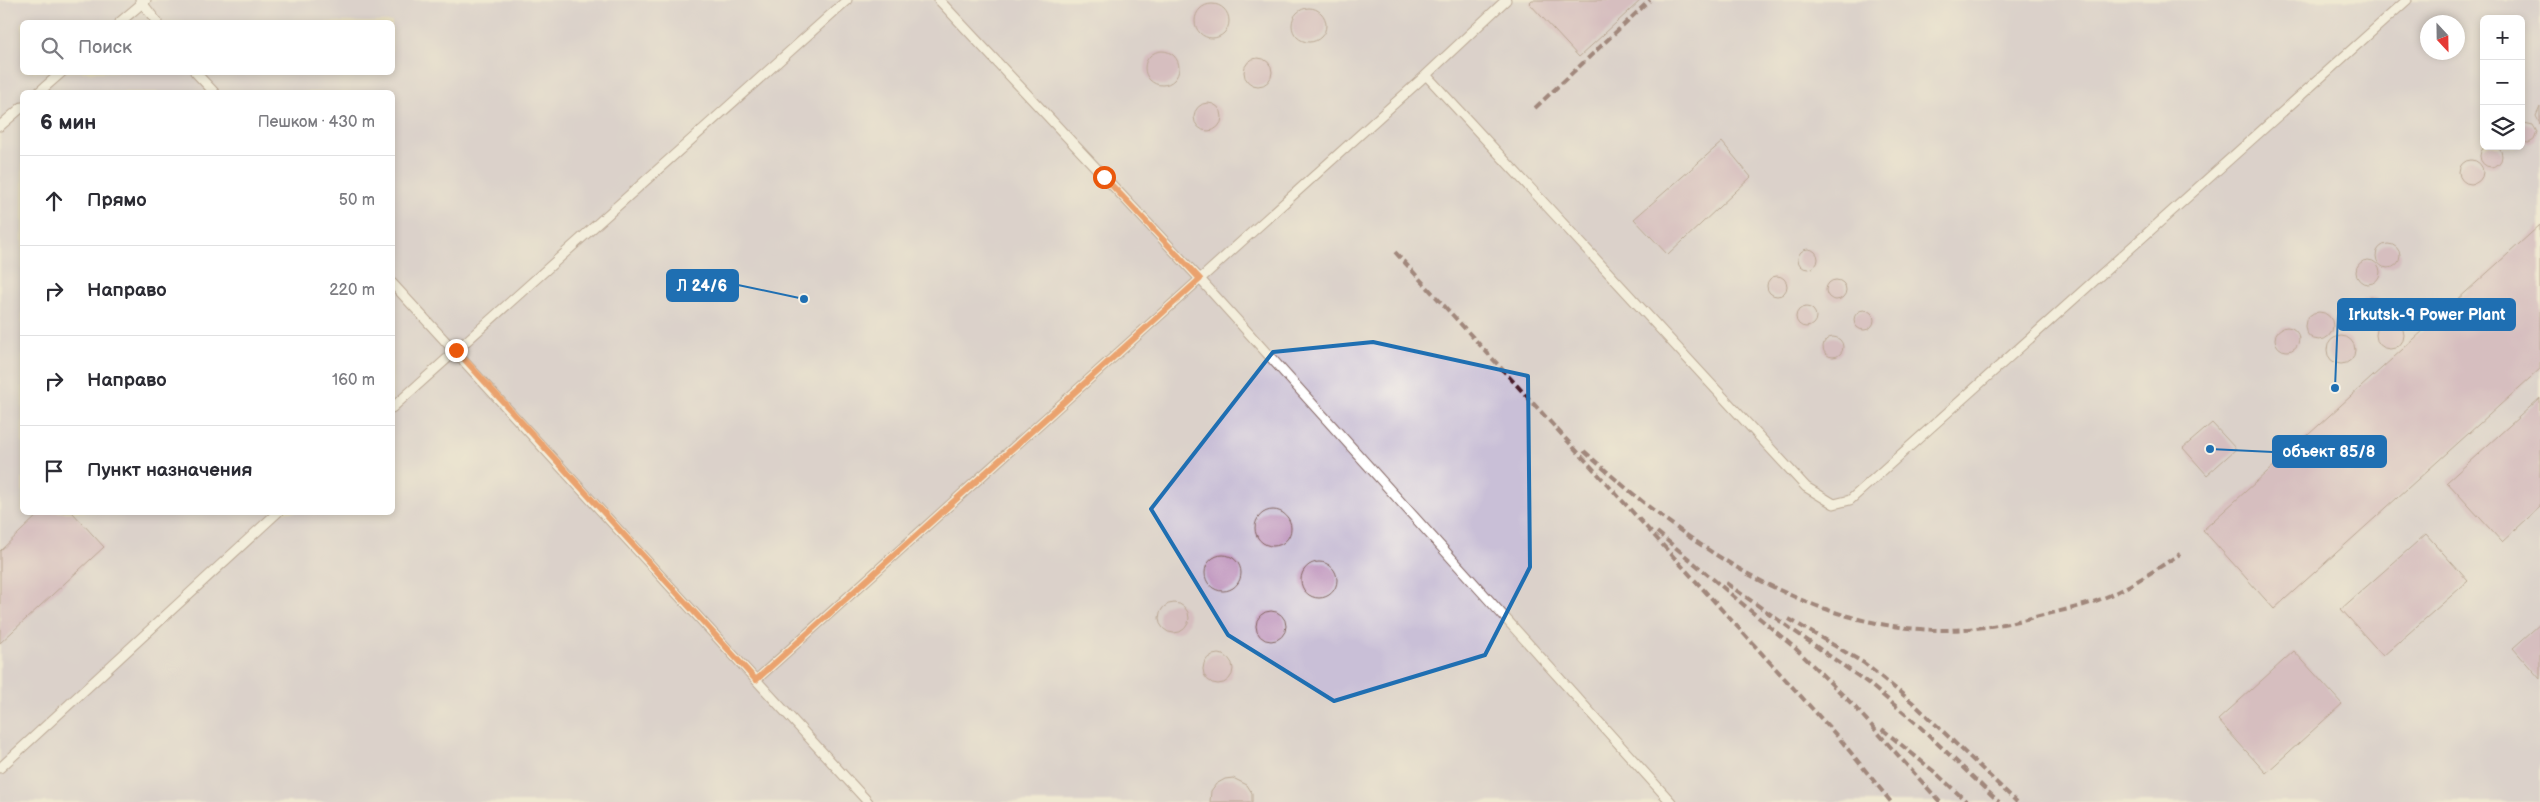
<!DOCTYPE html>
<html lang="ru">
<meta charset="utf-8">
<style>
body{margin:0;font-family:"Balsamiq Sans",sans-serif;background:#f7f7f7;color:#2b2b33}
.controls{position:absolute;right:15px;top:15px;display:grid;overflow:hidden;border-radius:8px;box-shadow:0 2px 8px #0003}
.controls button{width:45px;height:45px;display:grid;place-items:center;padding:0;border:0;border-bottom:1px solid #e1e1e2;background:#fff;color:#2b2b33;font:25px sans-serif}
.compass{position:absolute;left:2420px;top:15px;width:45px;height:45px;border-radius:50%;background:#fff;box-shadow:0 2px 8px #0003;rotate:158deg}
.stop{position:absolute;width:15px;height:15px;margin:-11px;border:4px solid #ea580c;border-radius:50%;background:#fff}
.stop.end{background:#ea580c;border-color:#fff;box-shadow:0 1px 5px #0008}
.list{margin:0;padding:0;list-style:none}
h2{display:flex;justify-content:space-between;align-items:center;height:65px;margin:0;padding:0 20px;font-size:21px}
h2 small{font-size:16px;font-weight:400;color:#7c7c81}
.list li{display:grid;grid-template-columns:32px 1fr auto;gap:15px;align-items:center;box-sizing:border-box;height:90px;padding:0 20px;border-top:1px solid #e1e1e2}
.list b{display:block;font-size:19px;white-space:nowrap}
.list em{font-size:16px;font-style:normal;color:#7c7c81}
.icon{flex:none;width:28px;height:28px;fill:none;stroke:currentColor;stroke-width:2;stroke-linecap:round;stroke-linejoin:round}
.map{position:relative;flex:none;width:2540px;height:802px;overflow:hidden}
.search{position:absolute;background:#fff;box-shadow:0 2px 8px #0003;left:20px;top:20px;width:375px;height:55px;display:flex;align-items:center;gap:12px;box-sizing:border-box;padding:0 18px;border-radius:8px;color:#7c7c81;font-size:19px}
.panel{position:absolute;background:#fff;box-shadow:0 2px 8px #0003;left:20px;top:90px;width:375px;height:425px;border-radius:8px}
.map>svg:first-child{display:block}
.industrial{fill:#c9bfd7;fill-rule:evenodd}
.building{fill:#bf94bf}
.lines{fill:none;stroke-linecap:round;stroke-linejoin:round}
.lane-casing{stroke:#82635f;stroke-width:11}
.lane{stroke:#fff;stroke-width:9}
.rail{stroke:#4a1f2b;stroke-width:4;stroke-dasharray:8 4;stroke-linecap:butt}
.route{stroke:#ea580c;stroke-width:6}
.marked{fill:none;stroke:#1f6fb2;stroke-width:4;stroke-linejoin:round}
.leader{fill:none;stroke:#1f6fb2;stroke-width:2}
.callout-dot{fill:#1f6fb2;stroke:#f7f3e8;stroke-width:2}
.callout{fill:#1f6fb2;stroke:#1f6fb2;stroke-width:2}
.callout-label{font-size:16px;text-anchor:middle;font-weight:bold;fill:#fff}
</style>
<div class="map">
<svg width="2540" height="802" viewBox="0 0 2540 802">
<rect width="100%" height="100%" fill="#f7f3e8"/>
<filter id="ink" filterUnits="userSpaceOnUse"><feTurbulence type="fractalNoise" baseFrequency=".02" numOctaves="2"/><feDisplacementMap in="SourceGraphic" scale="10" xChannelSelector="R" yChannelSelector="G"/><feConvolveMatrix kernelMatrix="1 2 1 2 8 2 1 2 1" color-interpolation-filters="sRGB"/></filter>
<filter id="wash" filterUnits="userSpaceOnUse"><feTurbulence type="fractalNoise" baseFrequency=".0096" numOctaves="4" result="noise"/><feDisplacementMap in="SourceGraphic" scale="20" xChannelSelector="R" yChannelSelector="G"/><feGaussianBlur stdDeviation="1.12" result="paint"/><feColorMatrix in="noise" values="0 0 0 0 0 0 0 0 0 0 0 0 0 0 0 0 0 1.4 0 .05"/><feComposite in="paint" operator="in"/></filter>
<g filter="url(#wash)">
<rect width="100%" height="100%" fill="#eae0bf"/>
<path class="industrial" d="M0,0H2540V802H0ZM2484,19H2521V146H2484ZM22,22H392V72H22ZM2428,22H2458V52H2428ZM22,92H392V512H22Z"/>
<g id="blocks">
<path class="building" d="M1532,0H1641L1579,57L1529,3Z
M1195 21a17 17 0 1 1 34 0a17 17 0 1 1-34 0Z
M1292 25a17 17 0 1 1 34 0a17 17 0 1 1-34 0Z
M1145 68a17 17 0 1 1 34 0a17 17 0 1 1-34 0Z
M1244 72a14 14 0 1 1 28 0a14 14 0 1 1-28 0Z
M1194 117a14 14 0 1 1 28 0a14 14 0 1 1-28 0Z
M2540,107V124L2536,116Z
M2524,123L2533,125L2537,132L2534,140L2529,143L2521,142V124Z
M1722,142L1751,177L1668,255L1634,219Z
M2480 156a11 11 0 1 1 22 0a11 11 0 1 1-22 0Z
M2459 172a12 12 0 1 1 24 0a12 12 0 1 1-24 0Z
M2540,225V369L2274,609L2203,530Z
M2376 256a12 12 0 1 1 24 0a12 12 0 1 1-24 0Z
M1798 259a10 10 0 1 1 20 0a10 10 0 1 1-20 0Z
M2356 272a12 12 0 1 1 24 0a12 12 0 1 1-24 0Z
M1767 286a10 10 0 1 1 20 0a10 10 0 1 1-20 0Z
M1826 290a10 10 0 1 1 20 0a10 10 0 1 1-20 0Z
M2357 311a14 14 0 1 1 28 0a14 14 0 1 1-28 0Z
M1796 317a10 10 0 1 1 20 0a10 10 0 1 1-20 0Z
M1854 320a10 10 0 1 1 20 0a10 10 0 1 1-20 0Z
M2305 326a14 14 0 1 1 28 0a14 14 0 1 1-28 0Z
M2376 335a14 14 0 1 1 28 0a14 14 0 1 1-28 0Z
M2275 339a12 12 0 1 1 24 0a12 12 0 1 1-24 0Z
M2327 350a14 14 0 1 1 28 0a14 14 0 1 1-28 0Z
M1823 347a10 10 0 1 1 20 0a10 10 0 1 1-20 0Z
M2540,398V507L2502,542L2447,482Z
M2212,423L2236,449L2207,475L2183,448Z
M1255 528a18 18 0 1 1 36 0a18 18 0 1 1-36 0Z
M41,512H72L104,547L0,643V551Z
M2426,534L2468,581L2383,656L2341,609Z
M1205 573a18 18 0 1 1 36 0a18 18 0 1 1-36 0Z
M1301 580a18 18 0 1 1 36 0a18 18 0 1 1-36 0Z
M1159 618a15 15 0 1 1 30 0a15 15 0 1 1-30 0Z
M1256 626a15 15 0 1 1 30 0a15 15 0 1 1-30 0Z
M2540,624V679L2513,648Z
M2294,651L2342,704L2266,773L2218,720Z
M1203 669a15 15 0 1 1 30 0a15 15 0 1 1-30 0Z
M1233,778L1247,785L1252,793V802H1210L1211,791L1216,784L1225,779Z"/>
</g>
</g>
<g filter="url(#ink)">
<use href="#blocks" fill-opacity="0" stroke="#82635f" stroke-width="1"/>
<g class="lines">
<defs>
<path id="lane" d="M140,0L157,22
M939,0L1200,279L1671,802
M1506,0L1426,75L1806,487L1834,504L1850,500L2407,0
M120,22L146,0
M195,72L214,92
M39,92L62,72
M0,126L22,107
M392,283L868,802
M392,408L847,0
M756,680L1426,75
M0,768L278,512"/>
</defs>
<use href="#lane" class="lane-casing"/>
<use href="#lane" class="lane"/>
<path class="rail" d="M1535,108L1650,0
M1395,252L1839,738L1891,802
M1584,451C1682,541 1804,629 1942,630C1975,630 2007,624 2039,616C2060,611 2081,607 2101,599C2129,588 2155,570 2180,554
M1657,532L1795,648L1853,705L1940,802
M1726,583L1868,683L1916,723L1999,802
M1789,619L1864,663L1912,702L2017,802
M1882,729L1937,774L1967,802"/>
</g>
</g>
<g class="lines" filter="url(#ink)">
<path class="route" d="M456,350L756,680L1200,279L1104,177"/>
</g>
<path d="M0 0H2540V802H0ZM1373,342L1528,376L1530,567L1485,655L1334,701L1228,635L1151,509L1273,352Z" fill="#eae0bf" fill-opacity=".55" fill-rule="evenodd"/>
<path class="marked" d="M1373,342L1528,376L1530,567L1485,655L1334,701L1228,635L1151,509L1273,352Z"/>
<path class="leader" d="M804 299L738 285M2335 388L2338 314M2210 449L2273 452"/>
<g class="callout-dot">
<circle cx="804" cy="299" r="5"/>
<circle cx="2335" cy="388" r="5"/>
<circle cx="2210" cy="449" r="5"/>
</g>
<g class="callout">
<rect x="667" y="270" width="71" height="31" rx="5"/>
<rect x="2338" y="299" width="177" height="31" rx="5"/>
<rect x="2273" y="436" width="113" height="31" rx="5"/>
</g>
<g class="callout-label">
<text x="702" y="291">Л 24/6</text>
<text x="2427" y="320">Irkutsk-9 Power Plant</text>
<text x="2329" y="457">объект 85/8</text>
</g>
</svg>
<div class="controls">
<button>+</button>
<button>−</button>
<button><svg class="icon" aria-label="layers" viewBox="0 0 24 24"><path d="M12 4l9 5-9 5-9-5zM3 14l9 5 9-5"/></svg></button>
</div>
<svg class="compass" viewBox="-18 -18 36 36"><path d="M0-13l5 13h-10z" fill="#e53935"/><path d="M0 13l5-13h-10z" fill="#7c7c81"/></svg>
<div class="stop" style="left:1104px;top:177px"></div>
<div class="stop end" style="left:456px;top:350px"></div>
<div class="search"><svg class="icon" aria-label="search" viewBox="0 0 24 24"><circle cx="10" cy="10" r="6"/><path d="M15 15l6 6"/></svg>Поиск</div>
<section class="panel">
<h2>6 мин<small>Пешком · 430 m</small></h2>
<ul class="list">
<li><svg class="icon" aria-label="ahead" viewBox="0 0 24 24"><path d="M12 20V5M6 11l6-6 6 6"/></svg><div><b>Прямо</b></div><em>50 m</em></li>
<li><svg class="icon" aria-label="right" viewBox="0 0 24 24"><path d="M7 20v-9h11M14 6l5 5-5 5"/></svg><div><b>Направо</b></div><em>220 m</em></li>
<li><svg class="icon" aria-label="right" viewBox="0 0 24 24"><path d="M7 20v-9h11M14 6l5 5-5 5"/></svg><div><b>Направо</b></div><em>160 m</em></li>
<li><svg class="icon" aria-label="arrive" viewBox="0 0 24 24"><path d="M6 21V4h12l-3 4 3 4H6"/></svg><div><b>Пункт назначения</b></div></li>
</ul>
</section>
</div>
